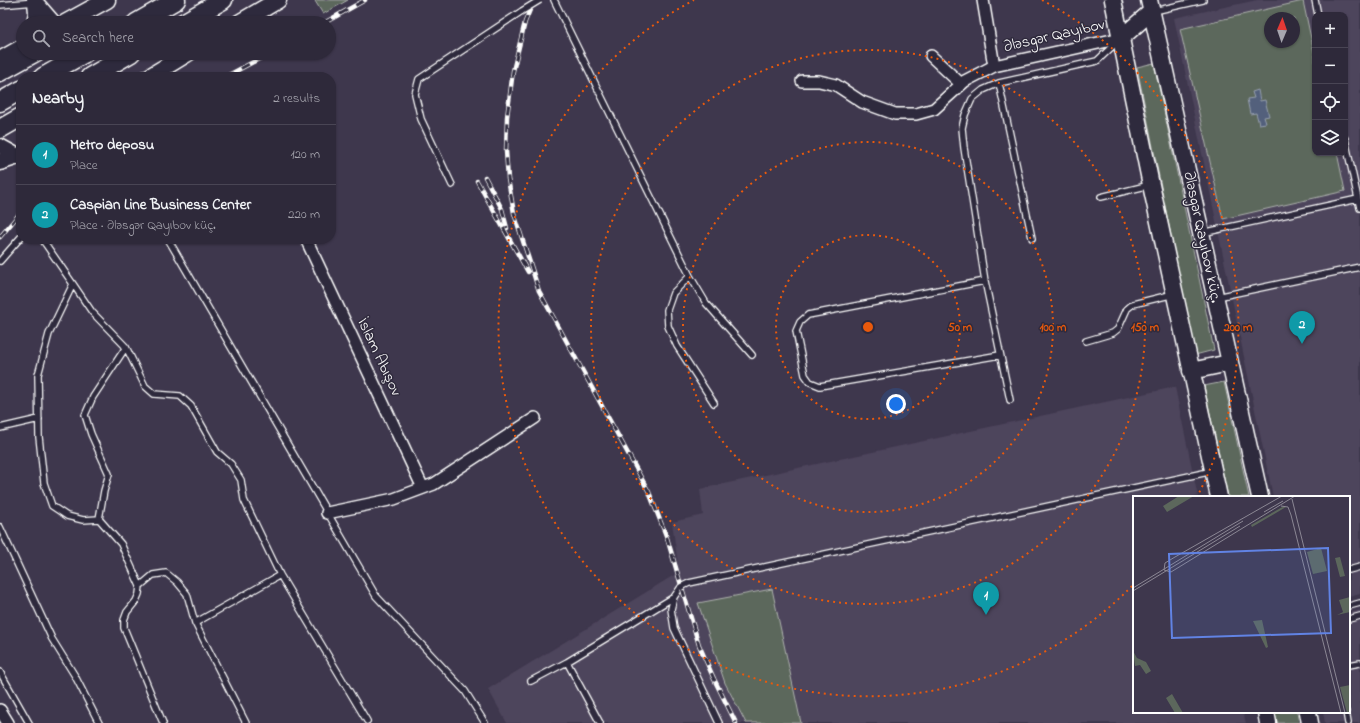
<!DOCTYPE html>
<meta charset="utf-8">
<style>
body{margin:0;font-family:"Indie Flower",sans-serif;background:#363142;color:#f1f3f6}
.controls{position:absolute;right:12px;top:12px;display:grid;overflow:hidden;border-radius:8px;box-shadow:0 1px 3px #0004}
.controls button{width:36px;height:36px;display:grid;place-items:center;padding:0;border:0;border-bottom:1px solid #494554;background:#2e293a;color:#f1f3f6;font:20px sans-serif}
.compass{position:absolute;left:1264px;top:12px;width:36px;height:36px;border-radius:50%;background:#2e293a;box-shadow:0 1px 3px #0004;rotate:2deg}
.you{position:absolute;left:896px;top:404px;width:14px;height:14px;margin:-10px;border:3px solid #fff;border-radius:50%;background:#1a73e8;box-shadow:0 0 0 6px #1a73e833}
.badge{display:grid;place-items:center;width:26px;height:26px;border-radius:50%;background:#e69b98;color:#fff;font-size:13px;font-weight:700}
.pin{position:absolute;translate:-50% -33px;filter:drop-shadow(0 1px 2px #0008)}
.pin::after{content:'';position:absolute;top:21px;width:14px;height:12px;background:inherit;clip-path:polygon(0 0,100% 0,50% 100%)}
.list{margin:0;padding:0;list-style:none}
h2{display:flex;justify-content:space-between;align-items:center;height:52px;margin:0;padding:0 16px;font-size:17px}
h2 small{font-size:13px;font-weight:400;color:#a7a6af}
.list li{display:grid;grid-template-columns:26px 1fr auto;gap:12px;align-items:center;box-sizing:border-box;height:60px;padding:0 16px;border-top:1px solid #494554}
.list b{display:block;font-size:15px;white-space:nowrap}
.list p{margin:0;font-size:13px;white-space:nowrap;color:#a7a6af}
.list em{font-size:13px;font-style:normal;color:#a7a6af}
.icon{flex:none;width:22px;height:22px;fill:none;stroke:currentColor;stroke-width:2;stroke-linecap:round;stroke-linejoin:round}
.map{position:relative;flex:none;width:1360px;height:723px;overflow:hidden}
.search{position:absolute;background:#2e293a;box-shadow:0 1px 3px #0004;left:16px;top:16px;width:320px;height:44px;display:flex;align-items:center;gap:10px;box-sizing:border-box;padding:0 14px;border-radius:22px;color:#a7a6af;font-size:15px}
.panel{position:absolute;background:#2e293a;box-shadow:0 1px 3px #0004;left:16px;top:72px;width:320px;height:172px;border-radius:16px}
.map>svg:first-child{display:block}
.built{fill:#4d445b;fill-rule:evenodd}
.green{fill:#5c675c;stroke:#aeb3ae;fill-rule:evenodd}
.water{fill:#52607b;stroke:#97a0b0}
.lines{fill:none;stroke-linecap:round;stroke-linejoin:round}
.service-casing{stroke:#fff;stroke-width:8}
.minor-casing{stroke:#fff;stroke-width:14}
.tertiary-casing{stroke:#fff;stroke-width:17}
.secondary-casing{stroke:#fff;stroke-width:19}
.primary-casing{stroke:#fff;stroke-width:21}
.service{stroke:#2f2a3d;stroke-width:5.5}
.minor{stroke:#2f2a3d;stroke-width:11}
.tertiary{stroke:#2f2a3d;stroke-width:14}
.secondary{stroke:#2f2a3d;stroke-width:16}
.primary{stroke:#2f2a3d;stroke-width:18}
.rail-casing{stroke:#fff;stroke-width:4.5}
.rail{stroke:#2f2a3d;stroke-width:3;stroke-dasharray:9;stroke-linecap:butt}
.service-bridge-casing{stroke:#fff;stroke-width:8;stroke-linecap:butt}
.service-bridge{stroke:#2f2a3d;stroke-width:5.5}
.ring{fill:none;stroke:#e8590c;stroke-width:2;stroke-dasharray:2 4}
.labels{text-anchor:middle;dominant-baseline:central;stroke-width:3;stroke-linejoin:round;paint-order:stroke}
.street-label{font-size:16px;fill:#fff;stroke:#2f2a3d}
.inset-road{fill:none;stroke:#8b8794;stroke-width:1}
.view{fill:#6183e4;fill-opacity:0.15;stroke:#6183e4;stroke-width:2}
.inset-edge{fill:none;stroke:#fff;stroke-width:2}
.centre{fill:#e8590c;stroke:#2f2a3d;stroke-width:2}
.ring-label{font-size:12px;text-anchor:middle;font-weight:bold;fill:#e8590c;stroke:#2f2a3d;stroke-width:3;stroke-linejoin:round;paint-order:stroke}
</style>
<div class="map">
<svg width="1360" height="723" viewBox="0 0 1360 723">
<rect width="100%" height="100%" fill="#3e374d"/>
<filter id="ink" filterUnits="userSpaceOnUse"><feTurbulence type="fractalNoise" baseFrequency=".025" numOctaves="2"/><feDisplacementMap in="SourceGraphic" scale="8" xChannelSelector="R" yChannelSelector="G"/><feConvolveMatrix kernelMatrix="1 2 1 2 8 2 1 2 1" color-interpolation-filters="sRGB"/></filter>
<g filter="url(#ink)">
<path class="built" d="M1257,0H1360V594L1349,597V497H1273L1174,18ZM1315,15H1345V153H1315ZM1270,18H1294V42H1270Z
M1175,387L1198,497H1134V712H1243L1246,723H507L488,689L679,572L672,522L703,515L700,489Z
M1360,610V723H1325L1323,712H1349V613Z"/>
<path class="green" d="M317,0H348L323,14L315,1Z
M1303,1L1315,57V153H1337L1345,191L1223,219L1180,29ZM1270,18H1294V42H1270Z
M1154,63L1214,350L1195,355L1137,67Z
M1224,382L1249,497H1228L1204,386Z
M772,589L801,723H746L725,683L698,603Z
M1274,712H1297L1299,723H1277Z"/>
<path class="water" d="M1258,90L1260,101L1265,100L1269,116L1264,117L1266,123L1259,124L1256,113L1250,114L1247,99L1254,98L1252,92Z"/>
<g class="lines">
<defs>
<path id="service" d="M554,0L690,276L706,303L752,355
M1315,0L1318,15
M0,5L35,2
M1154,11L1203,0
M999,83L1032,238
M1345,139L1360,208
M452,185L421,119L415,94L419,79L522,11
M1101,197L1150,185
M1202,233L1358,199
M42,239L73,284L49,334L38,375L39,437L44,483L52,506L67,516L83,520L99,519
M168,239L376,596L465,691L485,723
M0,261L21,237
M690,276L673,293L667,310L668,326L677,346L714,403
M985,281L808,315L800,322L796,331L805,375L810,382L820,386L1000,355
M73,284L92,312L126,347L145,386L154,394L180,396L191,406L217,452L231,464L241,480L244,500L280,575L367,721
M1217,297L1360,267
M1086,341L1113,333L1118,329L1127,309L1133,304L1174,294
M126,347L93,397L85,415L91,434L109,474L104,491L99,519L121,544L140,586L139,594L136,601L127,612L124,620V628L163,723
M1010,400L985,281L964,148L962,128L965,115L972,99L983,90L999,83L1097,61L1118,41
M0,428L39,419
M0,527L52,639L75,676L99,723
M1349,570L1360,567
M689,583L1213,471
M140,586L153,575L166,573L177,582L187,594L195,623L246,723
M681,587L674,597L671,609L674,628L719,723
M1349,606L1360,603
M1349,619L1360,616
M195,623L280,575
M567,662L600,723
M1349,665L1360,663
M0,672L29,723
M531,681L567,662L674,597
M1346,712L1348,723"/>
<path id="minor" d="M983,0L994,66L1121,38
M931,56L961,84
M802,81H819L836,85L862,102L895,114H916L934,109L965,81L994,66
M306,239L423,488
M327,513L394,499L434,484L535,418
M0,710L8,723"/>
<path id="tertiary" d="M34,0L54,23
M34,23L36,12L35,2
M0,74L38,53
M0,146L18,156"/>
<path id="secondary" d="M1113,0L1151,185L1219,497
M1149,0L1260,497
M65,23L107,0
M239,23L278,0
M1121,38L1152,11
M0,60L23,47
M149,77L188,53
M0,162L21,155
M1191,371L1229,363
M1266,712L1268,723
M1308,712L1310,723"/>
<path id="primary" d="M136,23L176,0
M183,23L223,0
M43,77L85,53
M90,77L131,53
M0,102L21,90
M0,129L21,117"/>
</defs>
<use href="#service" class="service-casing"/>
<use href="#minor" class="minor-casing"/>
<use href="#tertiary" class="tertiary-casing"/>
<use href="#secondary" class="secondary-casing"/>
<use href="#primary" class="primary-casing"/>
<use href="#service" class="service"/>
<use href="#minor" class="minor"/>
<use href="#tertiary" class="tertiary"/>
<use href="#secondary" class="secondary"/>
<use href="#primary" class="primary"/>
<defs>
<path id="rail" d="M534,0L525,22L513,71L507,117L506,151L508,179L514,213L539,291L649,492L667,538L699,645L714,679L736,723
M324,23L365,0
M225,77L270,53
M485,177L502,209L507,228
M477,181L528,272
M0,237L21,212"/>
</defs>
<use href="#rail" class="rail-casing"/>
<use href="#rail" class="rail"/>
<defs>
<path id="service-bridge" d="M522,11L540,0
M681,587L689,583"/>
</defs>
<use href="#service-bridge" class="service-bridge-casing"/>
<use href="#service-bridge" class="service-bridge"/>
</g>
</g>
<g class="ring">
<circle cx="868" cy="327" r="92"/>
<circle cx="868" cy="327" r="185"/>
<circle cx="868" cy="327" r="277"/>
<path d="M1132 586A370 370 0 1 1 694 0M1042 0A370 370 0 0 1 1198 495"/>
</g>
<g class="labels">
<g class="street-label">
<text transform="translate(1054 36) rotate(-13)">Ələsgər Qayıbov</text>
<text transform="translate(1202 237) rotate(78)">Ələsgər Qayıbov küç.</text>
<text transform="translate(379 357) rotate(65)">İslam Abışov</text>
</g>
</g>
<g transform="translate(1133 496)">
<rect width="217" height="217" fill="#3e374d"/>
<path d="M46,0H61L34,16L30,10ZM151,10L153,11L119,31L118,29ZM188,52L194,75L180,78L174,56ZM207,61L212,80L207,81L202,62ZM217,101V116L204,119L210,116L206,104ZM129,124L135,151L133,152L120,125ZM0,155L4,162L13,166L18,175L13,178L7,169L2,170ZM217,189V217H214L207,191ZM39,198L50,217H42L33,202Z" fill="#5c675c"/>
<path class="inset-road" d="M149,0L42,61L32,67L31,74L38,76L162,0M159,3L212,217M148,10L155,11L158,19L208,217M131,16L150,5M0,92L110,25M0,95L107,30"/>
<path class="view" d="M195,52L198,137L39,142L36,58Z"/>
<rect width="217" height="217" class="inset-edge"/>
</g>
<circle cx="868" cy="327" r="6" class="centre"/>
<g class="ring-label">
<text x="960" y="331">50 m</text>
<text x="1053" y="331">100 m</text>
<text x="1145" y="331">150 m</text>
<text x="1238" y="331">200 m</text>
</g>
</svg>
<div class="controls">
<button>+</button>
<button>−</button>
<button><svg class="icon" aria-label="locate" viewBox="0 0 24 24"><circle cx="12" cy="12" r="6"/><path d="M12 2v4M12 18v4M2 12h4M18 12h4"/></svg></button>
<button><svg class="icon" aria-label="layers" viewBox="0 0 24 24"><path d="M12 4l9 5-9 5-9-5zM3 14l9 5 9-5"/></svg></button>
</div>
<svg class="compass" viewBox="-18 -18 36 36"><path d="M0-13l5 13h-10z" fill="#e53935"/><path d="M0 13l5-13h-10z" fill="#a7a6af"/></svg>
<div class="you"></div>
<div class="pin badge" style="left:986px;top:615px;background:#0f9aa8">1</div>
<div class="pin badge" style="left:1302px;top:344px;background:#0f9aa8">2</div>
<div class="search"><svg class="icon" aria-label="search" viewBox="0 0 24 24"><circle cx="10" cy="10" r="6"/><path d="M15 15l6 6"/></svg>Search here</div>
<section class="panel">
<h2>Nearby<small>2 results</small></h2>
<ul class="list">
<li><span class="badge" style="background:#0f9aa8">1</span><div><b>Metro deposu</b><p>Place</p></div><em>120 m</em></li>
<li><span class="badge" style="background:#0f9aa8">2</span><div><b>Caspian Line Business Center</b><p>Place · Ələsgər Qayıbov küç.</p></div><em>220 m</em></li>
</ul>
</section>
</div>
